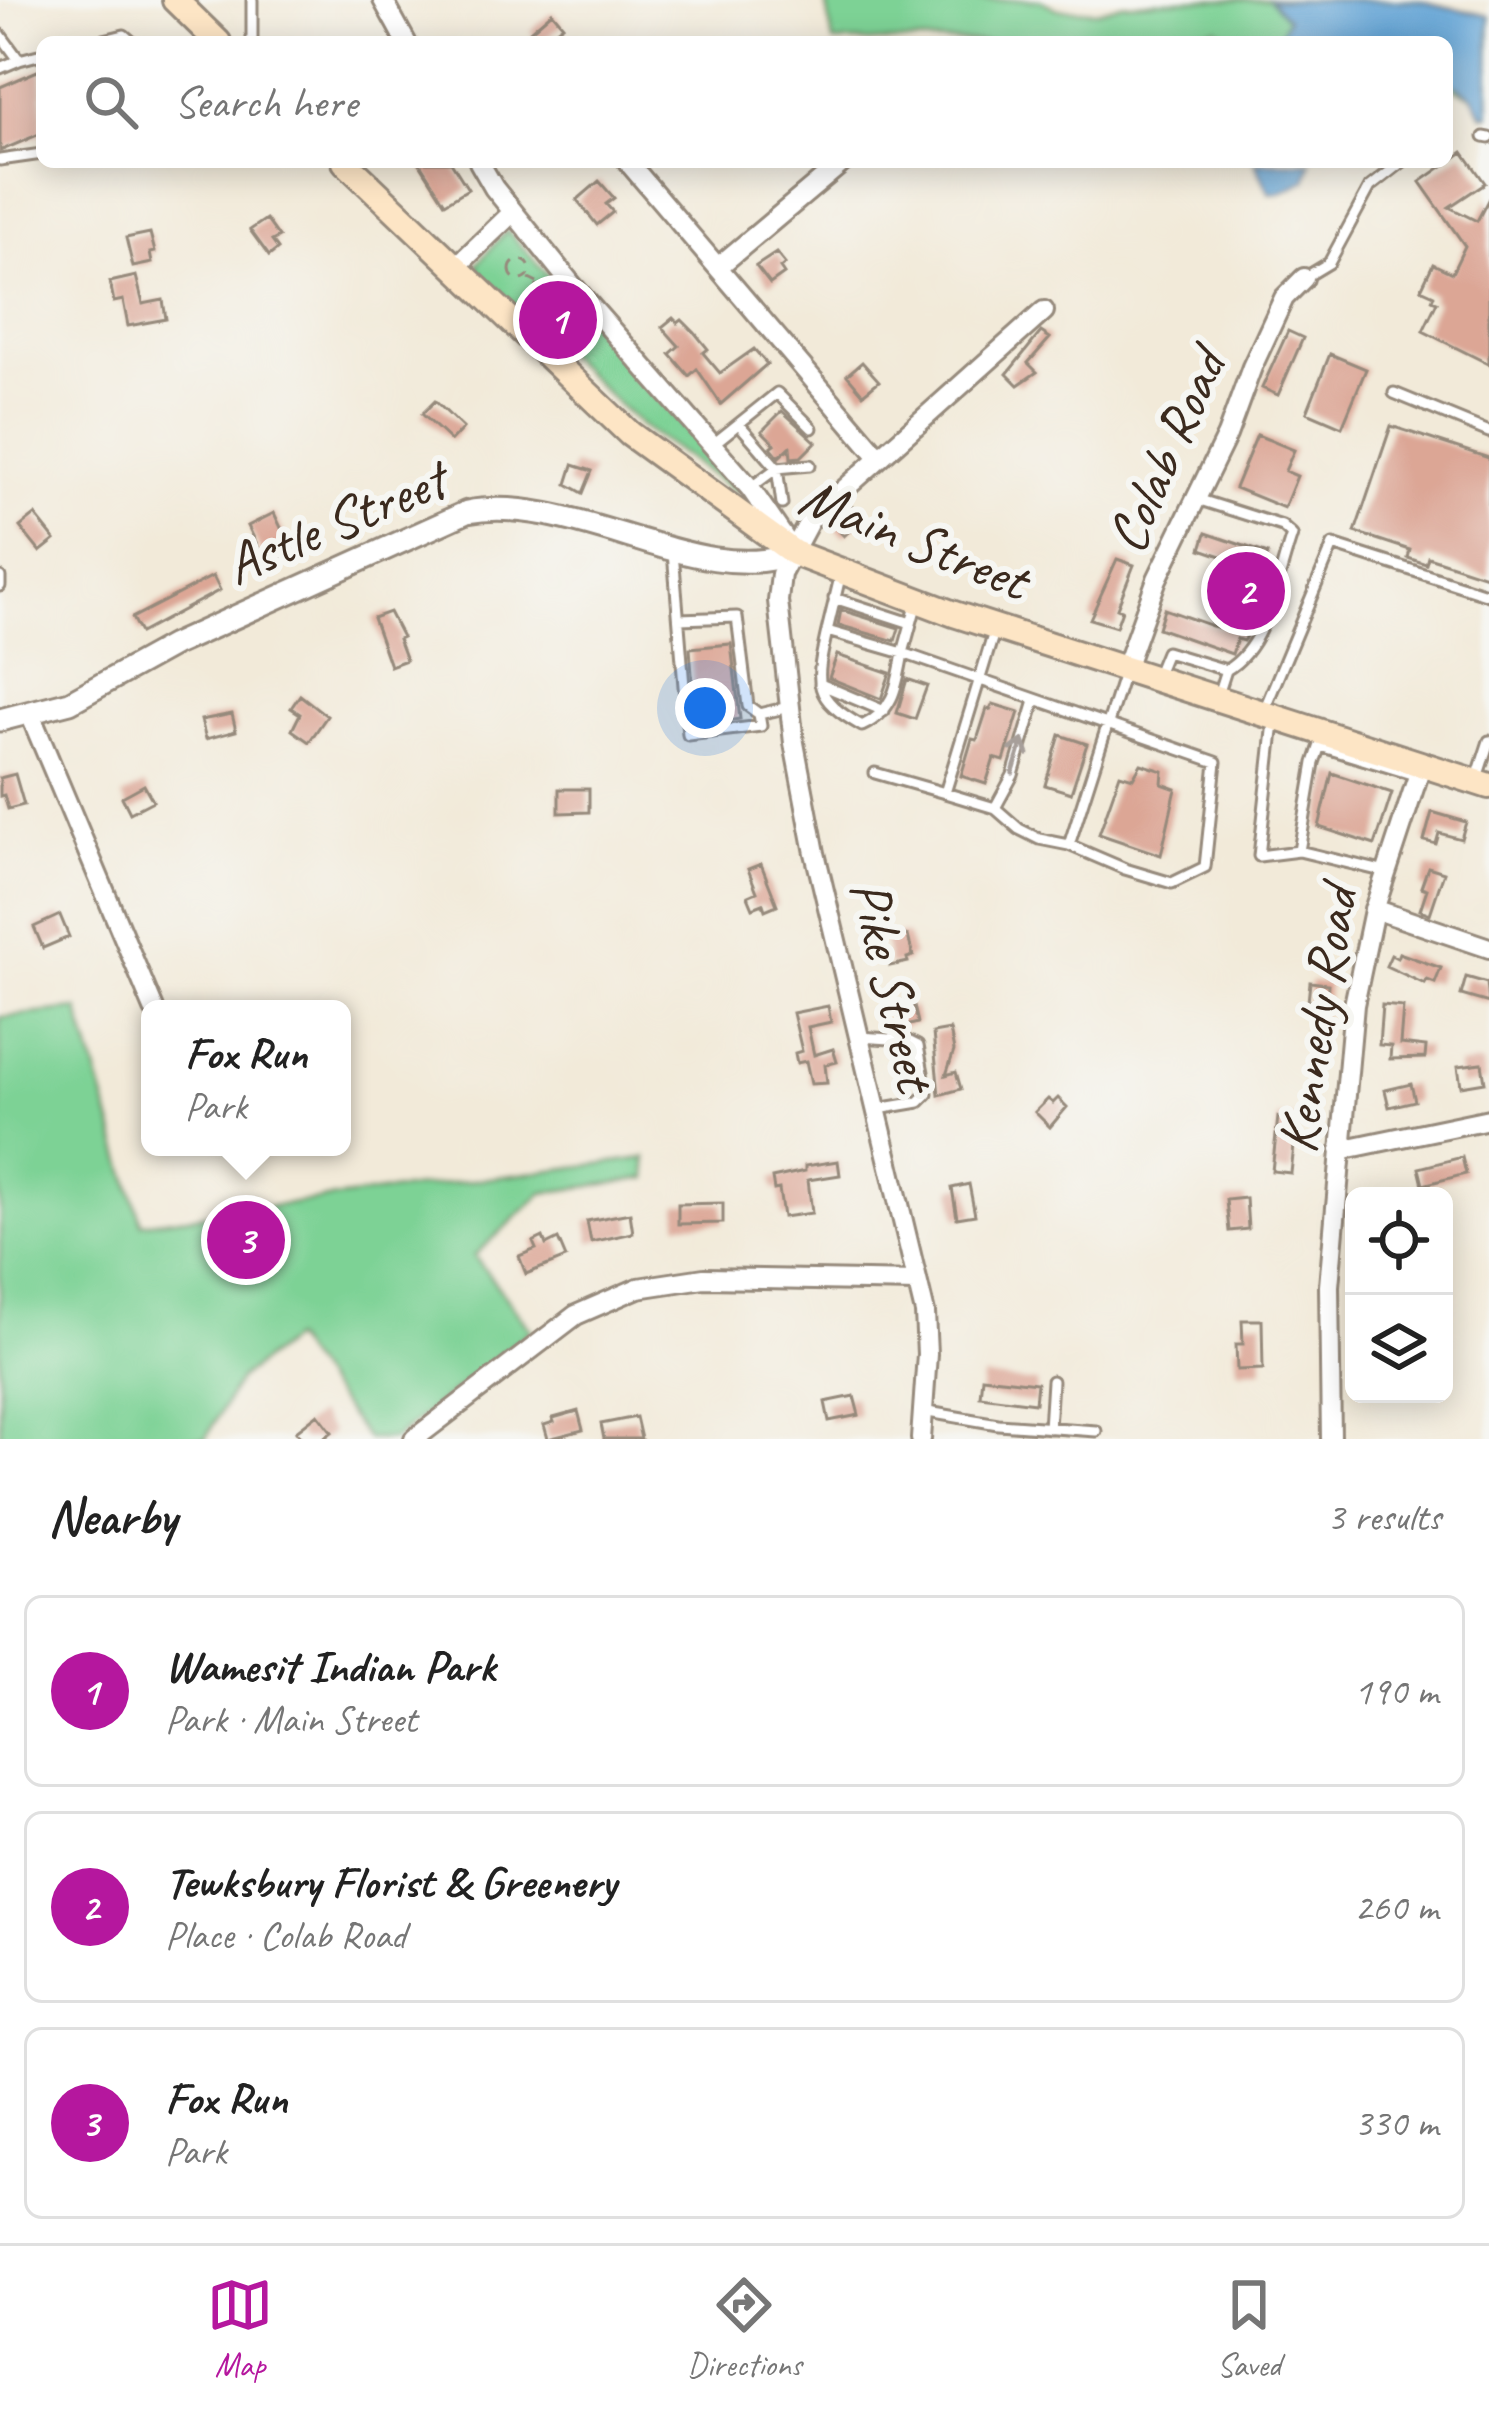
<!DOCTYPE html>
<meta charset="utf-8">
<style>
body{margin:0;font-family:Caveat,sans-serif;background:#f6f6f6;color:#222}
.controls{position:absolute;right:36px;bottom:36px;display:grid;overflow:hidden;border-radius:18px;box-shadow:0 6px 30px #0003}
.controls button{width:108px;height:108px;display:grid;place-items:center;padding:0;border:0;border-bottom:3px solid #e0e0e0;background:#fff;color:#222;font:60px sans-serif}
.you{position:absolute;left:705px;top:708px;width:42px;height:42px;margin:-30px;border:9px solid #fff;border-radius:50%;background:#1a73e8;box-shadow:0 0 0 18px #1a73e833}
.badge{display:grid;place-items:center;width:78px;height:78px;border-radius:50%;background:#b5179e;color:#fff;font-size:39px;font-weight:700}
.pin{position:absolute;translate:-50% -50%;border:6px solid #fff;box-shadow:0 3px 12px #0006}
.popup{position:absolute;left:141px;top:1000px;width:210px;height:156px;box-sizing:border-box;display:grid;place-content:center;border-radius:18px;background:#fff;filter:drop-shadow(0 3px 9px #0005);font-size:39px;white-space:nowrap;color:#767676}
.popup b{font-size:45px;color:#222}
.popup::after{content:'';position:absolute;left:50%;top:100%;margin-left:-24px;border:24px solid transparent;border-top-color:#fff}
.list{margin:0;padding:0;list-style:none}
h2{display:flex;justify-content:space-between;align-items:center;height:156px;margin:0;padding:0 48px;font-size:51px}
h2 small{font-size:39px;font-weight:400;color:#767676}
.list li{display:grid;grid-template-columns:78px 1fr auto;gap:36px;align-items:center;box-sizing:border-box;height:192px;margin:0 24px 24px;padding:0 24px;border:3px solid #e0e0e0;border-radius:18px}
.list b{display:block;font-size:45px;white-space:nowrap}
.list p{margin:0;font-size:39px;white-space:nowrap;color:#767676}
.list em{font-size:39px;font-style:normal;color:#767676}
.icon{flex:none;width:66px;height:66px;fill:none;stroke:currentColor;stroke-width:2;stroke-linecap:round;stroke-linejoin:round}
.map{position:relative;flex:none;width:1489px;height:1439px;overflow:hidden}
.search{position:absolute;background:#fff;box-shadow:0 6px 30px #0003;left:36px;right:36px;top:36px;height:132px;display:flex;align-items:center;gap:30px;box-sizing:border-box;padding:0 42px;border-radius:18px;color:#767676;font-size:45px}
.sheet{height:804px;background:#fff}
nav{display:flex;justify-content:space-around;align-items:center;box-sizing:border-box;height:168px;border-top:3px solid #e0e0e0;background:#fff;font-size:33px;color:#767676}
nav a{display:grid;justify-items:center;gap:6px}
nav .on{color:#b5179e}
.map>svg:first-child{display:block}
.green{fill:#7dd295;stroke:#5c7e5a;stroke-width:3}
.water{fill:#61a2d4;stroke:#4e6679;stroke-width:3}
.building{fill:#dca695}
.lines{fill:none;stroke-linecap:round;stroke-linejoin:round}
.service-casing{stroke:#968a7c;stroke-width:15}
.minor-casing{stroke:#968a7c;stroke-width:24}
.tertiary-casing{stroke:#968a7c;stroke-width:27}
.secondary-casing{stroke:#968a7c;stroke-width:30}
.path{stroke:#968a7c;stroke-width:3;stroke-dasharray:9 9;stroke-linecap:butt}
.service{stroke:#fff;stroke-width:9}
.minor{stroke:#fff;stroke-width:18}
.tertiary{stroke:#fff;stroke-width:21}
.secondary{stroke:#fde5c5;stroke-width:24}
.oneway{stroke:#a79f9a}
.labels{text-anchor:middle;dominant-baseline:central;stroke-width:12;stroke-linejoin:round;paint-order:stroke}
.street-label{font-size:57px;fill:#3b2a1e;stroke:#f6f6f2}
</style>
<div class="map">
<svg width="1489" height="1439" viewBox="0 0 1489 1439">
<rect width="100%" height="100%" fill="#f6f6f2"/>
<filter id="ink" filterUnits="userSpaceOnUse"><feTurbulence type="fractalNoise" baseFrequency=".00833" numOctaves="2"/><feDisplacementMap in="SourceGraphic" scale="24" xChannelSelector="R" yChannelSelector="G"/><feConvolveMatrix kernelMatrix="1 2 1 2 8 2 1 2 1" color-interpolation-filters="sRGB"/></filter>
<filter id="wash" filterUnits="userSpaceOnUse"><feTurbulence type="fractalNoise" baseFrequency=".004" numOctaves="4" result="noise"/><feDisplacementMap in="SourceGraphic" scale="48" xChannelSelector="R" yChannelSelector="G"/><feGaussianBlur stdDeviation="2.7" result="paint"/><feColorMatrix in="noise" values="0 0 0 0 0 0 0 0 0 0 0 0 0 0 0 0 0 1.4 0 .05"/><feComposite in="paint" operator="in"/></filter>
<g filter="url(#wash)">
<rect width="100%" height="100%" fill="#f2ead9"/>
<path class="green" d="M826,0H1040L1058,9L1098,11L1122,4L1186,0H1415L1489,16V115H1483L1473,96L1447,86V42H1239L1217,28L1191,34L1179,42H833Z
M507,230L740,487L736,492L640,425L482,275L477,264Z
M78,1009L141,1223L646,1158L648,1178L543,1193L474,1256L531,1330L394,1439H367L291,1339L239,1379L205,1439H0V1017Z"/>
<path class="water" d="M1269,0H1415L1489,16V115H1483L1473,96L1447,79V42H1275L1287,19Z
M1255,162H1311L1306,180L1279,193H1270Z"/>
<g id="blocks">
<path class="building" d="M552,12L563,25L540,42L530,31Z
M42,69V133L0,151V87Z
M1463,152L1485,183L1449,207L1477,221L1489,198V364L1423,331L1437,302L1432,300L1434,295L1421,289L1433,264L1452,273L1465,246L1420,182Z
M419,162H451L468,189L445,203Z
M599,181L614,198L606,204L613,212L597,225L577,200Z
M266,219L279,237L272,241L278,249L269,256L250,230Z
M150,233L155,252L150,253L152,263L133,267L126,238Z
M776,253L785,264L780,268L784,274L770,284L756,266Z
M136,276L143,304L163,300L166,319L128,326L123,300L114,302L110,282Z
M673,318L678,323L682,320L695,333L708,349L703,353L720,373L754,349L767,364L721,404L697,369L689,376L670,354L679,346L662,327Z
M1288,331L1303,338L1278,395L1262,388Z
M1041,332L1050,338L1028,363L1037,372L1018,385L1007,374Z
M1330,354L1366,369L1342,427L1307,412Z
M862,362L879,381L863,394L847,375Z
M435,401L463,428L451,441L422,414Z
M782,411L816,442L801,457L791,458L790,447L779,457L771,447L775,444L762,431Z
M1391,426L1489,458V577L1428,557L1426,564L1408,558L1410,550L1355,532Z
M1257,435L1294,450L1285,471L1297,476L1284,508L1235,488Z
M573,465L592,471L583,493L567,484Z
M853,507L866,516L844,536L833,525Z
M274,513L294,555L266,563L248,526Z
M35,515L55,540L40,552L20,527Z
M1206,533L1268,554L1246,617L1252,619L1245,638L1243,641L1237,639L1232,654L1158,628L1164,609L1212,626L1221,628L1226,620L1245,564L1201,549Z
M1117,559L1134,565L1117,608L1122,610L1116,627L1090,619Z
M213,576L220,590L140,633L132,618Z
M841,610L899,628L895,641L838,625Z
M389,612L402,637L398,639L406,660L390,666L373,618Z
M731,644L740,719L696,725L690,648Z
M837,655L890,673L881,699L829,678Z
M907,679L927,686L915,719L897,713Z
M300,695L327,716L309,742L292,730L300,714L291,708Z
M993,704L1019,712L1004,761L994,758L986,784L961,776L972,739L977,740L987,709L990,710Z
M232,714L236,731L206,739L201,720Z
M1060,735L1087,744L1071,793L1045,785Z
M1141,764L1163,771L1162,784L1176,789L1161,855L1099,834L1120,774L1133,778Z
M1332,773L1392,793L1375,845L1319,827Z
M15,774L24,805L8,809L4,795L0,796V778Z
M144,785L153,801L130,813L122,797Z
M559,789H589V812L559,813Z
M1432,812L1466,822L1461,839L1439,833L1436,844L1424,841Z
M761,864L777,905L765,910L763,904L753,908L748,896L757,892L748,869Z
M1428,867L1444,872L1430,914L1420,910L1427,889L1421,887Z
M60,915L69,937L43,948L34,927Z
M902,934L908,936L913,956L907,958L908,962L890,966L884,938Z
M1399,953L1441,968L1435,983L1427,980L1425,984L1386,966L1391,955L1397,958Z
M1466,977L1487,983L1489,1003L1461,995Z
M1310,982L1328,984L1326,1014L1307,1012Z
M1382,1005L1403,1007L1400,1044L1426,1047L1425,1058L1390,1059L1391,1046L1379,1045Z
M828,1006L831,1022L808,1027L814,1055L833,1049L837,1062L825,1065L827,1083L811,1084L806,1061L797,1063L795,1053L802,1051L793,1013Z
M914,1006L918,1023L891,1030L887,1014Z
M950,1030L954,1051L946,1075L956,1072L961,1089L939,1095L933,1033Z
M1482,1063L1485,1082L1461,1086L1458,1066Z
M1411,1084L1415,1101L1389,1107L1385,1090Z
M1058,1098L1067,1107L1050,1127L1035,1112L1048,1099L1053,1103Z
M1278,1117L1297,1119L1291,1173L1272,1171Z
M1462,1157L1466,1174L1423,1185L1419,1168Z
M838,1161L840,1175L808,1180L812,1213L783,1217L779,1189L774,1190L772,1178L805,1171V1166Z
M969,1184L975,1215L957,1218L952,1188Z
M1246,1198L1248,1229L1229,1231L1226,1200Z
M723,1203V1223L678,1224V1204Z
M630,1213L633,1233L591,1242L587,1221Z
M543,1237L546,1245L558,1239L566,1258L526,1274L519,1256L536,1249L533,1242Z
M1242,1320H1262L1263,1369L1237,1370L1236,1344H1243Z
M982,1377L1037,1383L1035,1403L980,1396Z
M854,1396L859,1415L829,1421L825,1402Z
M578,1411L583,1430L548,1439L544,1425L554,1422L553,1418Z
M318,1414L332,1432L323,1439H302L296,1431Z
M636,1417L641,1439H604L601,1424Z"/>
</g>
</g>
<g filter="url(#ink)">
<use href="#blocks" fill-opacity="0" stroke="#968a7c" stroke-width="3"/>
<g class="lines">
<defs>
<path id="service" d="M252,0V42
M0,34L19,60L0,68
M96,42L124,35L132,42
M19,60L42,54
M1484,137L1489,138
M0,160L42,154
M1304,278L1329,263L1370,187L1402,162
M1394,393L1489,432
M739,424L777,468L782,504
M712,445L777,393L812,428
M750,488L777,468L810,465
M1197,499L1282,526L1292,535C1277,578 1267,647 1226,670
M673,552L688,735L761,726L759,714L789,707
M841,573L827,631L903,653L917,602
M0,577V586
M834,598L911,623
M679,619L737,617L748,706L759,714
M827,631C815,684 812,698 862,726C894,711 897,686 903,653L1216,762L1205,867L1172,883L1125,869L1069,845L1039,839L1019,829L995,808L945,793
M1157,674L1166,652L1226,670L1217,698
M820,684L884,711
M1265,708L1333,545L1489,595
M1274,722L1259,856L1299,851L1386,872
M1320,746L1418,776
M875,773L945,793L994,632
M1476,781L1489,741
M995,808L1013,775L1035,701
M1069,845L1124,673
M1299,851L1314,763L1324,733
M859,1037L906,1040L918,1046L927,1094L919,1102L878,1109
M922,1411L998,1424L1096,1431
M1049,1428L1052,1381"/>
<path id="minor" d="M383,0L406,42
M479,162L494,188L573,286L750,488L792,549
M628,162L879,457
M457,266L513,212
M718,267L843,162
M1125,668L1157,579L1227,435L1252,367L1284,298L1304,278
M30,714L154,1009
M1374,909L1489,948
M1340,1150L1489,1119
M414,1439L576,1315L638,1288L704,1278L917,1282
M921,1439L927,1354L925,1313L815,853L794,743L778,601L781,574L810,520L1044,311
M1331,1439L1329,1286L1354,1005L1374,910L1422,764"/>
<path id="tertiary" d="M0,720L70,702L173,645L467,512C575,492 701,590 794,553"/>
<path id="secondary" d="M175,0L218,42
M345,162L630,434L794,553L954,614L1489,786"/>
</defs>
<use href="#service" class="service-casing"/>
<use href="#minor" class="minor-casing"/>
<use href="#tertiary" class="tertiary-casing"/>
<use href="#secondary" class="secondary-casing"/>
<path class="path" d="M510 270a10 10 0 1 1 20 0a10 10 0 1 1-20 0Z
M529,279L543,286L552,281
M536,285L564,324L571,327L583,322"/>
<use href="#service" class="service"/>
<use href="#minor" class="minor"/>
<use href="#tertiary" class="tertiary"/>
<use href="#secondary" class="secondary"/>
</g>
<defs><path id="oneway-shaft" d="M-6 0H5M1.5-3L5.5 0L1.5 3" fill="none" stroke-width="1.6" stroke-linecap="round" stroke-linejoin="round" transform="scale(3)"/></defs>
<use class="oneway" href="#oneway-shaft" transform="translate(1018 756) rotate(-73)"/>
</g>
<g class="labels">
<g class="street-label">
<text transform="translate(1166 451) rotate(-66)">Colab Road</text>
<text transform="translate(335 522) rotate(-23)">Astle Street</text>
<text transform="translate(914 538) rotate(22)">Main Street</text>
<text transform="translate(893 985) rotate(77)">Pike Street</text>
<text transform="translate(1317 1020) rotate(-81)">Kennedy Road</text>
</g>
</g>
</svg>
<div class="controls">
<button><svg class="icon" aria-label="locate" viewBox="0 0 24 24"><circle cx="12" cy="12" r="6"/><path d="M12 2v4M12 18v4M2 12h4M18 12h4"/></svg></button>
<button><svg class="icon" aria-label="layers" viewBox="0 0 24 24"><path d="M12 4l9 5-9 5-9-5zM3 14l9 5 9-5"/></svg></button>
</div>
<div class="you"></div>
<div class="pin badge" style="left:558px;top:320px">1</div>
<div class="pin badge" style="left:1246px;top:591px">2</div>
<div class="pin badge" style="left:246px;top:1240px">3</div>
<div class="popup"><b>Fox Run</b>Park</div>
<div class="search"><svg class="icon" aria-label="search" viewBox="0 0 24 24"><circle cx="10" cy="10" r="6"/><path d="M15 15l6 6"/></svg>Search here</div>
</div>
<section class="sheet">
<h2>Nearby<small>3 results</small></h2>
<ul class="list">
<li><span class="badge">1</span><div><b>Wamesit Indian Park</b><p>Park · Main Street</p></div><em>190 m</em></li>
<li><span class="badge">2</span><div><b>Tewksbury Florist &amp; Greenery</b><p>Place · Colab Road</p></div><em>260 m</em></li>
<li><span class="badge">3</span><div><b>Fox Run</b><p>Park</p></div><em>330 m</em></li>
</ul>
</section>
<nav>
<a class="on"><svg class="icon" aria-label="map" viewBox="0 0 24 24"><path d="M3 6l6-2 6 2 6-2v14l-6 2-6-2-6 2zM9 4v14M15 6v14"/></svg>Map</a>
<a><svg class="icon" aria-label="directions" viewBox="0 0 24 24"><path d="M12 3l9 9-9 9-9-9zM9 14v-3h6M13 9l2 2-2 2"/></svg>Directions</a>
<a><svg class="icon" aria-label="saved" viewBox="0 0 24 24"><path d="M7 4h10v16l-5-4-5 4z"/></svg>Saved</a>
</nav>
